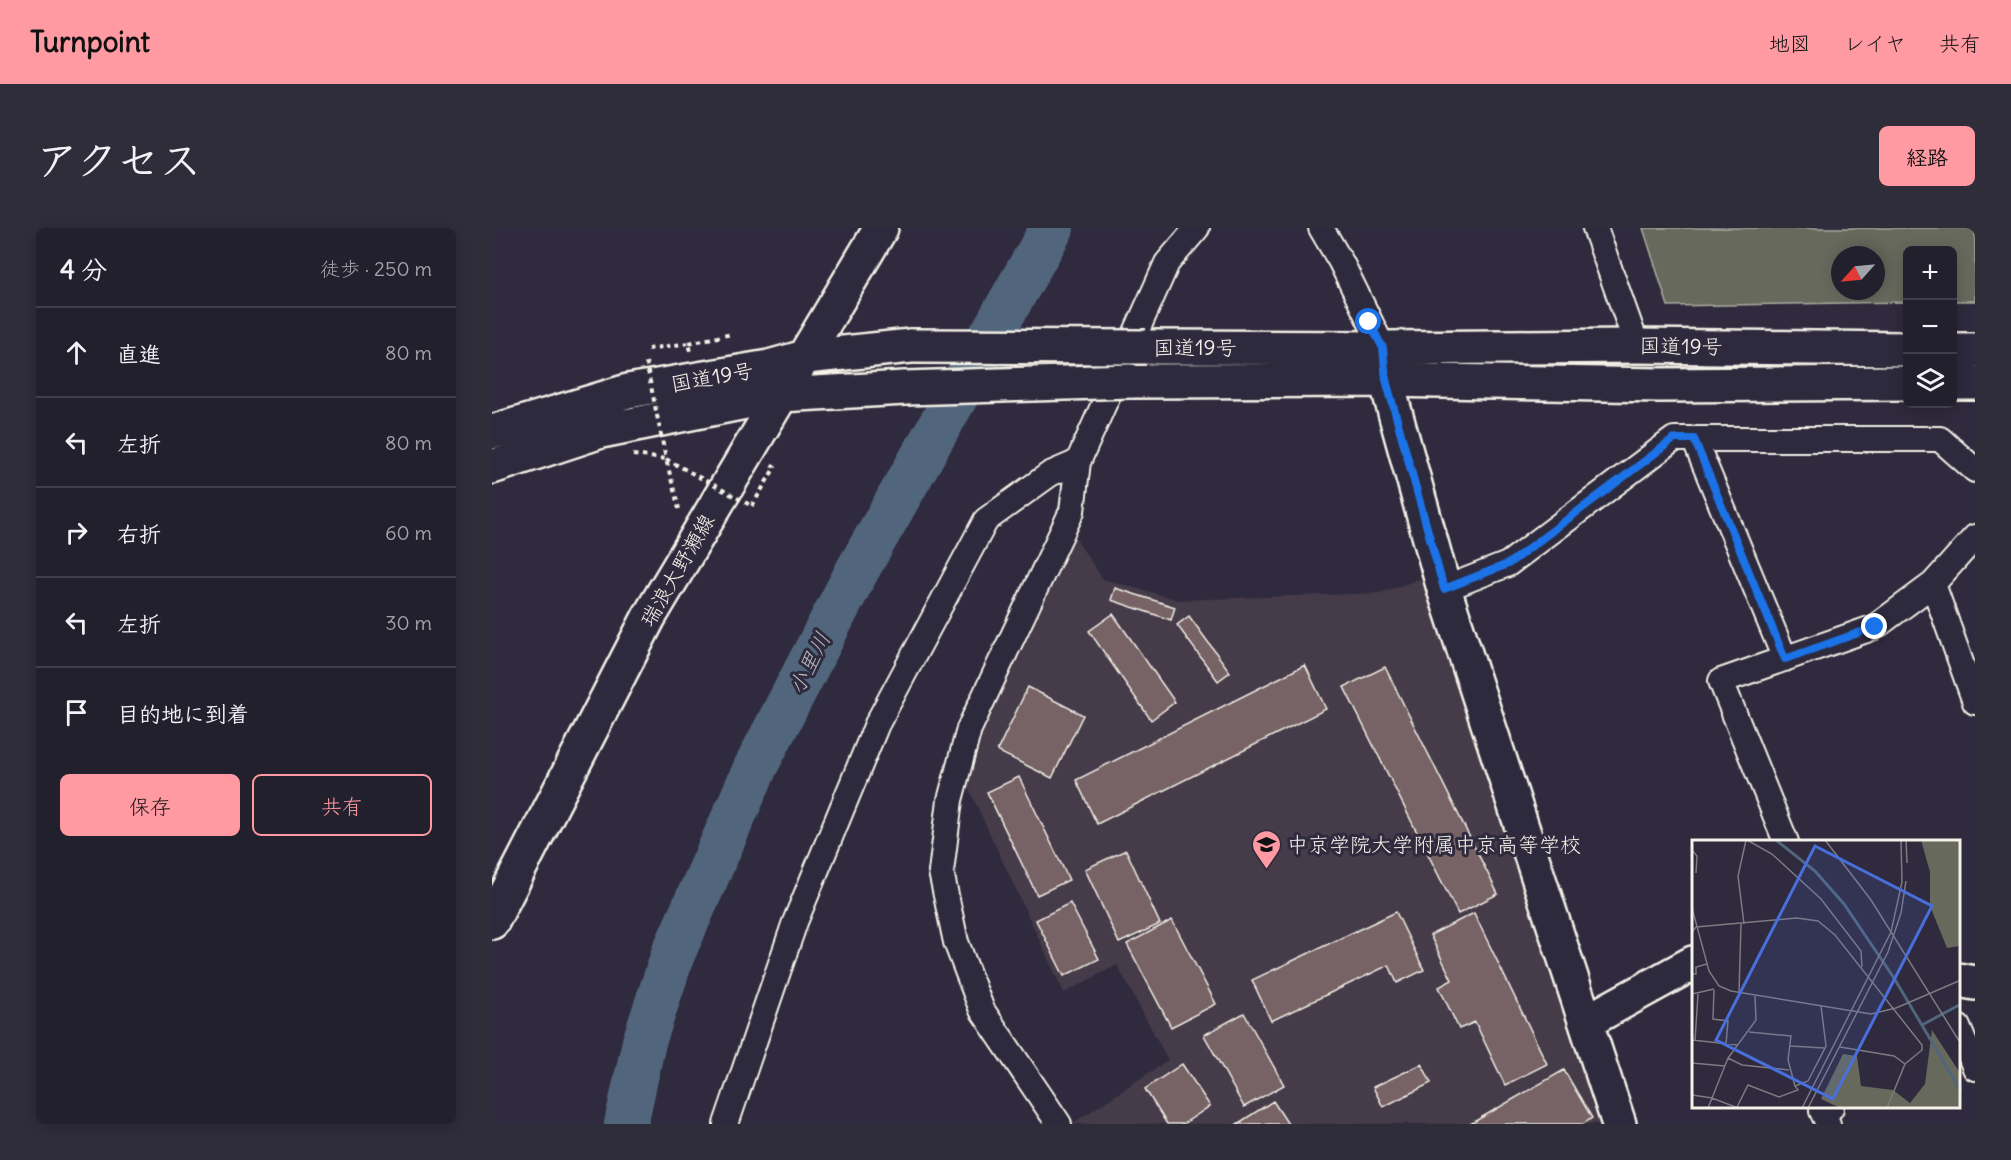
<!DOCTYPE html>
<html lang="ja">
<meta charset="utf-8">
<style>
body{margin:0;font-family:Delius,"Klee One",sans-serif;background:#2f2d3a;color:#f1f3f6}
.controls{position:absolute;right:18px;top:18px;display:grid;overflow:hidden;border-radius:9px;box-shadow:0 3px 15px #0003}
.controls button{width:54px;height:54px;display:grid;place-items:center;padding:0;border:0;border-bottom:2px solid #403e4a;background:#23202e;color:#f1f3f6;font:30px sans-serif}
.compass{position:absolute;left:1339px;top:18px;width:54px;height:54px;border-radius:50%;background:#23202e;box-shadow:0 3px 15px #0003;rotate:243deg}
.stop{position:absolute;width:18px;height:18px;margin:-14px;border:4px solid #1a73e8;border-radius:50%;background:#fff}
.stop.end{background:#1a73e8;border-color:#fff;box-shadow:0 2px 6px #0008}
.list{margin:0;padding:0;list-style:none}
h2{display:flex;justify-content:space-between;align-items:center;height:78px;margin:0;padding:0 24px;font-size:26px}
h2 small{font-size:20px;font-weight:400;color:#a3a3aa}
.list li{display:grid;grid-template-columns:39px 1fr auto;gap:18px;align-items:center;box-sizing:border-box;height:90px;padding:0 24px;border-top:2px solid #403e4a}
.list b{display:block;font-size:22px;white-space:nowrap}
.list em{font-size:20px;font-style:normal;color:#a3a3aa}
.actions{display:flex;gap:12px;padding:18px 24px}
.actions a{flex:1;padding:14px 0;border:2px solid #ff9aa2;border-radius:9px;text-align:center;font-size:21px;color:#ff9aa2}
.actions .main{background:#ff9aa2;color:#111}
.icon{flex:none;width:33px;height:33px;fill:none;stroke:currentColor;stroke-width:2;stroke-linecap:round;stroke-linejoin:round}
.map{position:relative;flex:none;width:1483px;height:896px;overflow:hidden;border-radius:9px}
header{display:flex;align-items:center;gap:36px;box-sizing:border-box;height:84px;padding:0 30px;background:#ff9aa2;color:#111}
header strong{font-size:28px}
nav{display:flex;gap:33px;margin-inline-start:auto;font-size:21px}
.intro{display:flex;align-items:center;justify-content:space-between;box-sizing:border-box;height:144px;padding:0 36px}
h1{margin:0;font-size:42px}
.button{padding:15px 27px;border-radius:9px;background:#ff9aa2;color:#111;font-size:21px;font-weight:700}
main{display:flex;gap:36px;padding:0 36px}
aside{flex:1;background:#23202e;border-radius:9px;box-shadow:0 3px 15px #0003}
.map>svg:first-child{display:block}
.built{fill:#453b49}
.green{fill:#66695b;stroke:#adada2;stroke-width:1.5;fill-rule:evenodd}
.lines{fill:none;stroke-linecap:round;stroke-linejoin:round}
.river{stroke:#51667c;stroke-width:44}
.building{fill:#776265;stroke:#f4f1e8;stroke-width:1.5}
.street-casing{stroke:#f4f1e8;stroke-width:28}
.secondary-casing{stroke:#f4f1e8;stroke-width:38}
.primary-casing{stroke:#f4f1e8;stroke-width:38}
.highway-casing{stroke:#f4f1e8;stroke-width:38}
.path{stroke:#f4f1e8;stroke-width:4;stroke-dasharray:4.5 4.5;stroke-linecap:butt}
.street{stroke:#2f2a3d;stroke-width:24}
.secondary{stroke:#2f2a3d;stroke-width:33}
.primary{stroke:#2f2a3d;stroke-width:33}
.highway{stroke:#2f2a3d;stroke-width:33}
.highway-bridge-casing{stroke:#f4f1e8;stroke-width:38;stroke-linecap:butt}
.path-bridge{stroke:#f4f1e8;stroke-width:4;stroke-dasharray:4.5 4.5;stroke-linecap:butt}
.highway-bridge{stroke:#2f2a3d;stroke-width:33}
.route{stroke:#1a73e8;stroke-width:8}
.labels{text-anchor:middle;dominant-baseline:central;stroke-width:6;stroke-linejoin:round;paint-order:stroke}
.street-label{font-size:21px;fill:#f4f1e8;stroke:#2f2a3d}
.poi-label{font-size:21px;fill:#f4f1e8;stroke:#2f2a3d;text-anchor:start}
.water-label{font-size:22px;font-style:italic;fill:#b3b9bd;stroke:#2f2a3d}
.inset-river{fill:none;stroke:#51667c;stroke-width:3}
.inset-road{fill:none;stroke:#7e7a81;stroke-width:1.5}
.view{fill:#486fdb;fill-opacity:0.15;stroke:#486fdb;stroke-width:3}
.inset-edge{fill:none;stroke:#f4f1e8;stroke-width:3}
</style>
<header>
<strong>Turnpoint</strong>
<nav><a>地図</a><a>レイヤ</a><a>共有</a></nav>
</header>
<div class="intro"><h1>アクセス</h1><a class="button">経路</a></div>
<main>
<aside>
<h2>4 分<small>徒歩 · 250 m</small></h2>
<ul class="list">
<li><svg class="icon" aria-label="ahead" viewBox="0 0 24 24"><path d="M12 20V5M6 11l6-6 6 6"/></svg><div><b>直進</b></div><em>80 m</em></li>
<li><svg class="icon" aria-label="left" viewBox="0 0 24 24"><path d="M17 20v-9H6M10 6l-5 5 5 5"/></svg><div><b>左折</b></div><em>80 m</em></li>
<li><svg class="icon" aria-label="right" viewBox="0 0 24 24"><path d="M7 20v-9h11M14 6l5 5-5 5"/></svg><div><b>右折</b></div><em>60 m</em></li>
<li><svg class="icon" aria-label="left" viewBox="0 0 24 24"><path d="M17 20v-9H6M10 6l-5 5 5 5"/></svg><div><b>左折</b></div><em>30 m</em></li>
<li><svg class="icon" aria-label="arrive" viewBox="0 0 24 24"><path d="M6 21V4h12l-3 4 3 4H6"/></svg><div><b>目的地に到着</b></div></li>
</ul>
<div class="actions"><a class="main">保存</a><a>共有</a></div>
</aside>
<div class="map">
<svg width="1483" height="896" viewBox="0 0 1483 896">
<rect width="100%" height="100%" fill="#2f2a3d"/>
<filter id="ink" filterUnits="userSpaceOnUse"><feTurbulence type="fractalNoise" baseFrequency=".0167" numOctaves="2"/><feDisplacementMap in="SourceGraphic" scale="12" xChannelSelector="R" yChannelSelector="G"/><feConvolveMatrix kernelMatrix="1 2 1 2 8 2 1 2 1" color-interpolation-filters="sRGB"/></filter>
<g filter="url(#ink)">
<path class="built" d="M579,304L611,351L687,372L888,365L936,348L1119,896H580L676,832L625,737L572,765L470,546Z"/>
<path class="green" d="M1151,0H1483V73H1461L1460,22H1416L1415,74L1176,78ZM1348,27H1384V63H1348Z"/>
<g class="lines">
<path class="river" d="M134,896L152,814L181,726L264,538L365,343L560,0"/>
</g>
<path class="building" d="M623,360L683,379L679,392L619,372Z
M621,386L683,474L659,492L597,403Z
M697,388L738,444L726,453L685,397Z
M813,437L834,481L605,596L584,552Z
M893,439L1006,666L966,686L852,459Z
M536,459L591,487L560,550L505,523Z
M527,549L577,652L545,667L495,564Z
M634,622L668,696L627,715L593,641Z
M578,675L607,731L572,748L544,692Z
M904,684L932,742L905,755L897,737L779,793L760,752Z
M982,685L1055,836L1013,857L983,794L967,801L947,759L960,752L938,707Z
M680,692L724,776L679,799L635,716Z
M752,785L792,857L752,879L712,807Z
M690,836L718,878L691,896H675L653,861Z
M930,836L939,855L891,879L881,859Z
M1072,842L1100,890L1091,896H978Z
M781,873L796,896H745Z"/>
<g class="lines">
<defs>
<path id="street" d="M829,0L849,34L891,120L892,132
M1103,0L1145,118
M1202,211L1293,431
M1441,356L1483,474
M952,361L1016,336L1182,211H1448L1483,242
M1294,614L1229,453L1383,399L1441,356L1483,309
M1466,799L1483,840
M234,896L303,694L385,496L494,292L558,246L586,234
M567,896L490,782L464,714L449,644L458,572L477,501L580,283L586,234L675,35L705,0
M1336,896L1330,883L1339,880"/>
<path id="secondary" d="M894,152L952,361L1127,896
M1466,752L1483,755
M1094,794L1201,735"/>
<path id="primary" d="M0,694L157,389L389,0"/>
<path id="highway" d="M654,119L891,120L1145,118L1416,121
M1460,122H1483
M638,153L894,152L1168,157L1416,155
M1460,155H1483
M0,204L136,163L277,139L313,129L419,118
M0,239L109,203L288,167L413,160"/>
</defs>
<use href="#street" class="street-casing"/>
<use href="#secondary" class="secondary-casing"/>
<use href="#primary" class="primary-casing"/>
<use href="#highway" class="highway-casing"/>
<path class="path" d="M197,115L240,106
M156,121L197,115L199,124
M141,227L174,231L187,281
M260,278L283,239L279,236"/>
<use href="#street" class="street"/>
<use href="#secondary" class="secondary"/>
<use href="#primary" class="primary"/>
<use href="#highway" class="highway"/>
<defs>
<path id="highway-bridge" d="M419,118L654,119
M413,160L638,153"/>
</defs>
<use href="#highway-bridge" class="highway-bridge-casing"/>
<path class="path-bridge" d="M154,134L174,231L260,278"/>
<use href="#highway-bridge" class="highway-bridge"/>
</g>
</g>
<g class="lines" filter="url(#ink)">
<path class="route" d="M877,94L891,120L894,152L952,361L1016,336L1182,211H1202L1293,431L1383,399"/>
</g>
<defs>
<symbol id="school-pin" viewBox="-11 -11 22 30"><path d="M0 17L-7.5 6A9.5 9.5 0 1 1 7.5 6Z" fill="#ff9aa2" stroke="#2f2a3d"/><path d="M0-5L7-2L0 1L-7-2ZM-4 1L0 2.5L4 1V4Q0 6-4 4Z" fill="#111"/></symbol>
</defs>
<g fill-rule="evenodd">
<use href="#school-pin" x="758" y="600" width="33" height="45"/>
</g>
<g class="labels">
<g class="street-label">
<text transform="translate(1189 118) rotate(1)">国道19号</text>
<text x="703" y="119">国道19号</text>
<text transform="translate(220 149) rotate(-10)">国道19号</text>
<text transform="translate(185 342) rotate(-60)">瑞浪大野瀬線</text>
</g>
<g class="poi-label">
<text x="795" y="616">中京学院大学附属中京高等学校</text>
</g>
<g class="water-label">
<text transform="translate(317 435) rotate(-63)">小里川</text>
</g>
</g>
<g transform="translate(1200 612)">
<rect width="268" height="268" fill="#2f2a3d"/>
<path d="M229,0H268V106L255,108L238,66V32ZM240,190L268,233V268H148L129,259L151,214L165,216L169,246L201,250L218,263L233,244Z" fill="#66695b"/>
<path class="inset-river" d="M84,0L123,31L152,64L202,138L269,251M230,185L269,164"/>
<path class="inset-road" d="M55,0L80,14L129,59L169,111L170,127M133,0L179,60L269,204M214,0L215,23M0,10L5,16L4,33M0,68L17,131L27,146L39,151L179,174L204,168L269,140M52,84L46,36L54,0M0,92L4,87L105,78L126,81L143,95L230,205V210L213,224L195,268M0,134H4V127L15,124M22,150L21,179L36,181L34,204M47,153L49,84M0,154L22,149M57,192L99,196L96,220L103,246M0,200L46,205M3,201L6,154M98,206L132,208M148,207L202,216L213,224M36,218L50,225L97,230M0,223L33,226M0,255L20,258L46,268M45,267L56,245L87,257L106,250L103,246L116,241L134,206L129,166M16,268L36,218L64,180L63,156M110,268L199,92L210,42L209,0M116,268L196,112L209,73L214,41"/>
<path class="view" d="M123,6L240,66L141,259L24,200Z"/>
<rect width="268" height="268" class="inset-edge"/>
</g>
</svg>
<div class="controls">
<button>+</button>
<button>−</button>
<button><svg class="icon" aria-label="layers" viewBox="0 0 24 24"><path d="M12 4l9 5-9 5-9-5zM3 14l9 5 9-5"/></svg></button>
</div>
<svg class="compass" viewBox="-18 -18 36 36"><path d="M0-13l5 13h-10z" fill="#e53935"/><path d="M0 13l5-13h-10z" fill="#a3a3aa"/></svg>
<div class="stop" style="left:877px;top:94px"></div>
<div class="stop end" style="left:1383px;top:399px"></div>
</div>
</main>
